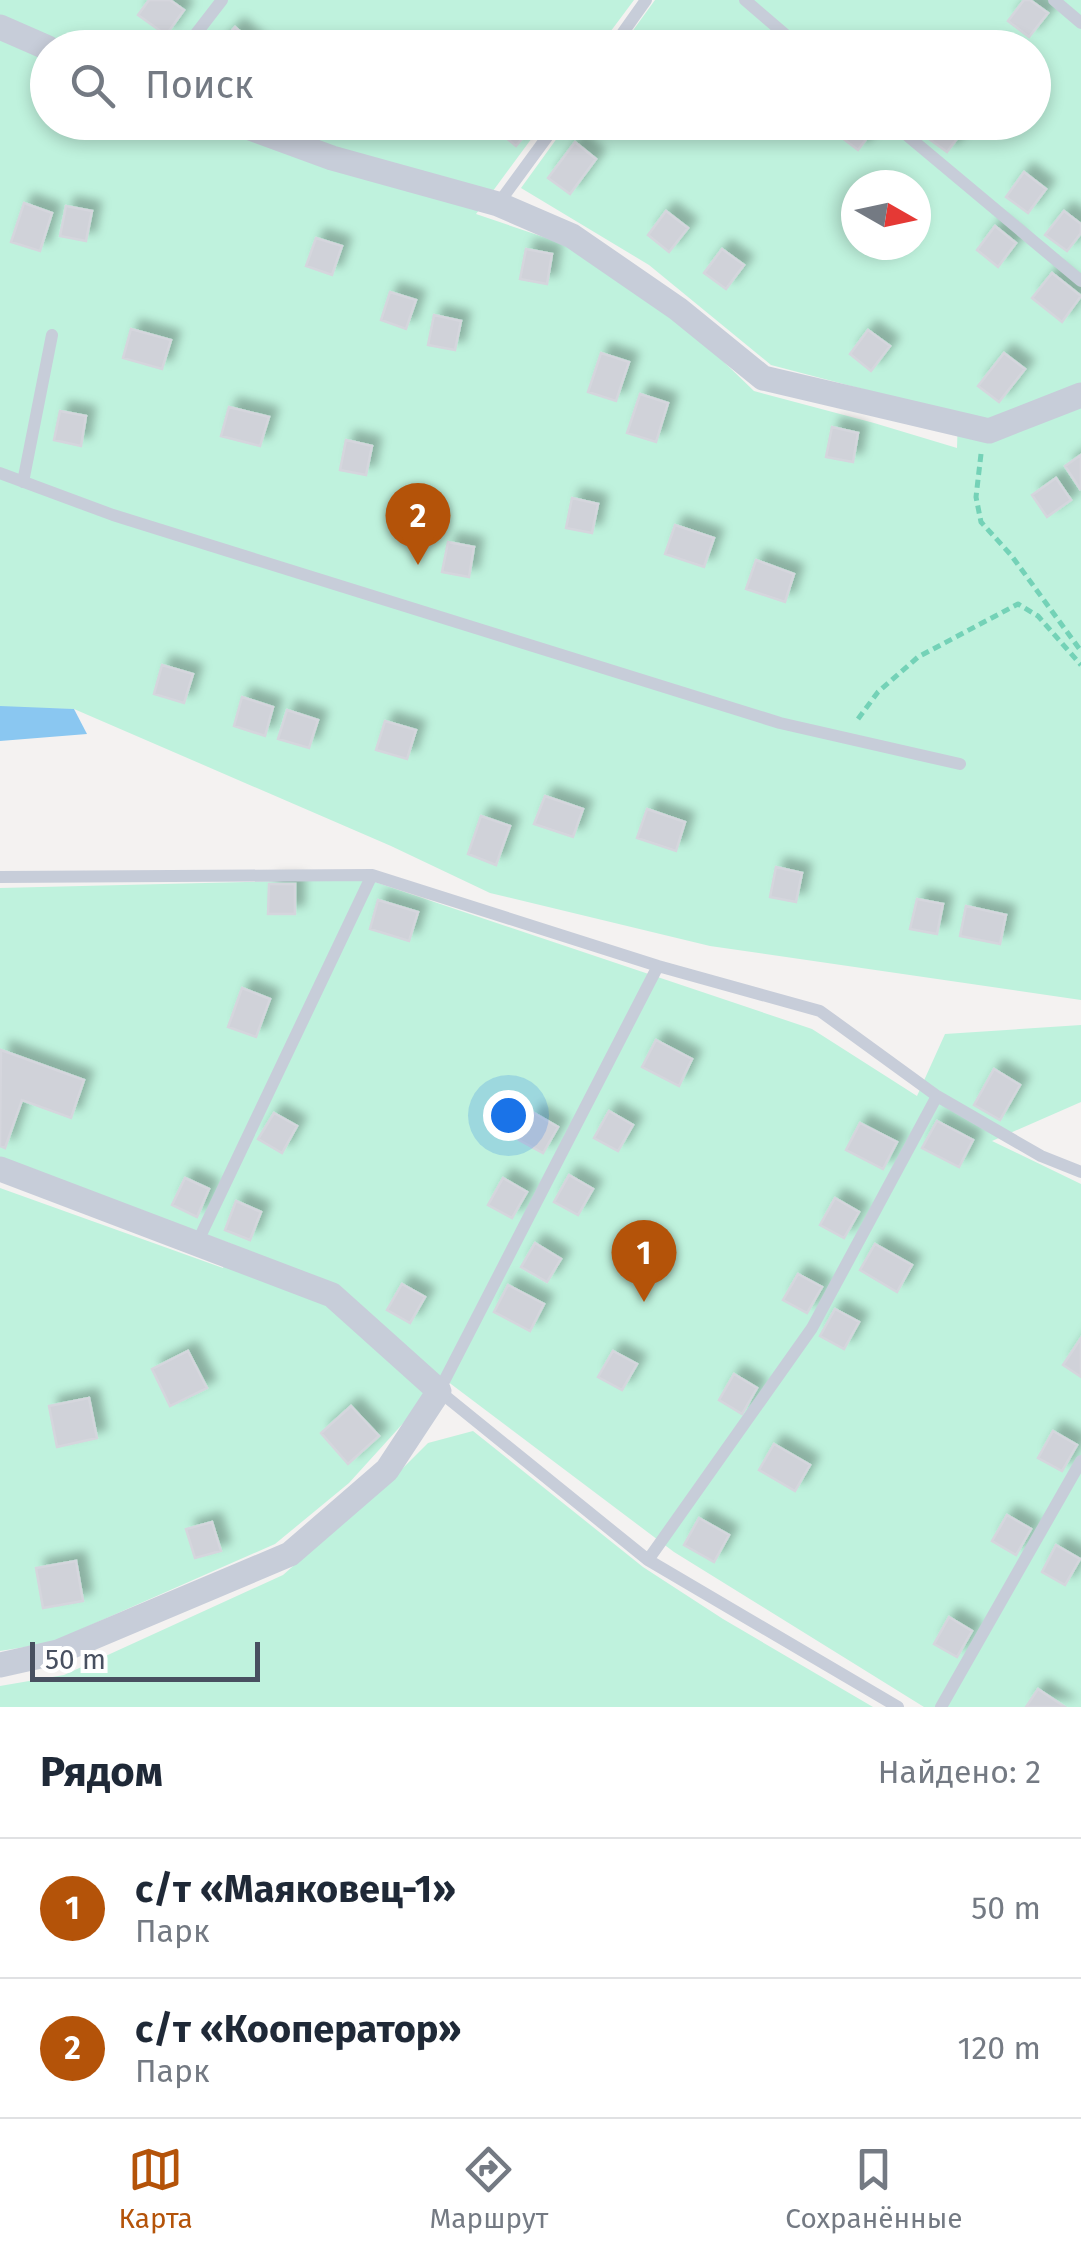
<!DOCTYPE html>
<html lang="ru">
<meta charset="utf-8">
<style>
body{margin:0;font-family:"Fira Sans",sans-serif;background:#f2f2f3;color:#1f2937}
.compass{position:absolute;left:841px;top:170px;width:90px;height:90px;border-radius:50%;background:#fff;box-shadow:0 5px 15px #0003;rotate:99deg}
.scale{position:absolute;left:30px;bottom:25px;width:230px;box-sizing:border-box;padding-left:10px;border:5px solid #485060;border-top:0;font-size:28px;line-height:35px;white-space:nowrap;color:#485060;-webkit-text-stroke:8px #fff;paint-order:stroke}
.you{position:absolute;left:508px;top:1115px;width:35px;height:35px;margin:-25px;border:8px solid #fff;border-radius:50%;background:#1a73e8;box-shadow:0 0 0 15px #1a73e833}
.badge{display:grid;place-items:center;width:65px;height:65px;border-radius:50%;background:#b45309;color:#fff;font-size:32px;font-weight:700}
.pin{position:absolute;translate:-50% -82px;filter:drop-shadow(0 2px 5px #0008)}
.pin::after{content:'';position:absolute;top:52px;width:35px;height:30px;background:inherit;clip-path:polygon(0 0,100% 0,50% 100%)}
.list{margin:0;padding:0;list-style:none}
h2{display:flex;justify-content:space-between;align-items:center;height:130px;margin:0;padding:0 40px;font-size:42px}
h2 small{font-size:32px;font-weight:400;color:#747a83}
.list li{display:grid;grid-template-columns:65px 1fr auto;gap:30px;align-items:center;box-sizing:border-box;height:140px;padding:0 40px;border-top:2px solid #e0e1e3}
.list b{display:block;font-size:38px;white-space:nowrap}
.list p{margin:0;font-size:32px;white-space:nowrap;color:#747a83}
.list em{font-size:32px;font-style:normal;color:#747a83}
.icon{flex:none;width:55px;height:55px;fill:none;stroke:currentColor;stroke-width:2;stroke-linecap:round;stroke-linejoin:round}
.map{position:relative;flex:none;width:1081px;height:1707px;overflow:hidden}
.search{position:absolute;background:#fff;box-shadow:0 5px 15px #0003;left:30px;right:30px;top:30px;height:110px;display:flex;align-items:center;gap:25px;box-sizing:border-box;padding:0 35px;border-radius:55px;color:#747a83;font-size:38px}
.sheet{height:410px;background:#fff}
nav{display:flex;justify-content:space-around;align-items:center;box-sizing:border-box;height:140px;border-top:2px solid #e0e1e3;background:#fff;font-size:28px;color:#747a83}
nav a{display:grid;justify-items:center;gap:5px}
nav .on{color:#b45309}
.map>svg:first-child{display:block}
.green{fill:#bff2dd;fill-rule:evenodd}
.water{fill:#8ac7f1}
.building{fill:#d0d2d9;stroke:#d5d6dd;stroke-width:2.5;filter:url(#shadow)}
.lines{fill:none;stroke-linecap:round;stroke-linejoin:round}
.path{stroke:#74d2b7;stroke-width:5;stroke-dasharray:8 5;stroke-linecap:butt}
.service{stroke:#c7cdd9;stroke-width:12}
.minor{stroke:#c7cdd9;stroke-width:25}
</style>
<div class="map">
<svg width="1081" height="1707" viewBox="0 0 1081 1707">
<defs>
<filter id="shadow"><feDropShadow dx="9" dy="-9" stdDeviation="5" flood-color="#0004"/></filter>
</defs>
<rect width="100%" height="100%" fill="#f4f2f1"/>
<path class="green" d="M0,0H634L599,47L48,48V122L543,123L476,214L570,246L672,312L754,391L874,423L957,448L958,414L771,365L649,265L521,188L568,123L1034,122V48L621,47L655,0H1081V1000L710,946L490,893L391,846L74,709L0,708ZM856,185H916V245H856Z
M366,879L812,1029L917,1096L945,1034L1081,1025V1102L992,1141L1081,1184V1707H924L674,1552L439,1375L407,1419L349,1483L275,1544L50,1643L0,1651V1188L223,1268L232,1244L0,1160V888Z
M473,1431L643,1567L723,1619L873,1707H0V1686L64,1675L283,1575L390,1481L428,1443Z"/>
<path class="water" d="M0,706L74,709L87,734L0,741Z"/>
<path class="building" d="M149,0H170L184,10L166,35L138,15Z
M1024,0H1030L1048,13L1029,37L1008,21Z
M235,27L259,48H217Z
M487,122H536L516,146Z
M845,122H871L876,126L858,150L837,134Z
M936,122H958L965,128L947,152L925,136Z
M575,142L596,159L570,194L548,178Z
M1024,172L1046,189L1028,213L1006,197Z
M24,203L52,213L40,251L11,242Z
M66,206L92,211L86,241L60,236Z
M666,211L688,228L669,252L648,235Z
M1064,211L1081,224V233L1067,251L1045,235Z
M995,226L1016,243L998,267L977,250Z
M316,238L342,246L332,275L306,266Z
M526,249L552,254L547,284L520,279Z
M722,249L744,265L726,289L704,273Z
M1052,273L1081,296L1062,322L1032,298Z
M390,292L416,300L406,329L381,320Z
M434,315L461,321L455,350L428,345Z
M131,329L171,340L162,369L123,358Z
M868,330L890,346L871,371L850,354Z
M601,353L629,362L616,401L588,392Z
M1004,353L1025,369L999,402L978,386Z
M640,394L668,403L656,442L627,433Z
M229,407L269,417L260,446L221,436Z
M60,411L86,416L81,446L54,440Z
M832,427L858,433L853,462L826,457Z
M346,440L372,446L366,475L340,470Z
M1081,455V488L1080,489L1065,466Z
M1056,478L1071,500L1047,517L1032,495Z
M572,498L598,504L592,533L566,528Z
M675,525L714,538L704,567L665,554Z
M448,542L474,547L469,577L442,572Z
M756,560L794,574L785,602L746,589Z
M162,665L193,674L184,703L154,694Z
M242,697L273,707L265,736L234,726Z
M287,710L318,720L309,748L278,739Z
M385,721L416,730L407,759L376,750Z
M545,796L583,809L573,837L534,824Z
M647,809L685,822L676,851L637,838Z
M481,816L510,826L496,865L468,854Z
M776,867L802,873L796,902L770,897Z
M269,884H295V914H268Z
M917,899L943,904L937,934L910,929Z
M378,900L418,912L409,941L370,929Z
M966,906L1006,915L1000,944L960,936Z
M242,988L270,999L256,1037L228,1027Z
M656,1040L692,1059L679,1086L642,1067Z
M1,1050L84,1080L71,1118L22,1100L5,1148L0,1146Z
M994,1069L1020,1085L1000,1120L974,1105Z
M609,1111L633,1125L618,1151L594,1138Z
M274,1113L297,1126L282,1153L258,1139Z
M534,1113L558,1127L543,1153L519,1140Z
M937,1121L973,1140L959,1167L922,1148Z
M860,1123L897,1142L883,1169L846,1150Z
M569,1175L593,1189L578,1215L554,1202Z
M185,1178L209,1189L197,1217L172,1205Z
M503,1178L527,1192L512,1218L488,1205Z
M835,1198L859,1212L844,1238L820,1225Z
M236,1201L261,1212L250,1240L225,1230Z
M535,1243L561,1259L547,1282L521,1267Z
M875,1244L912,1265L897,1292L860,1270Z
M798,1274L822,1287L807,1313L783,1300Z
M402,1284L425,1297L410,1323L387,1310Z
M508,1285L544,1304L530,1331L494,1312Z
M835,1309L859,1322L844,1349L820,1336Z
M1081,1338V1377L1063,1365Z
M188,1351L207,1388L170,1406L152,1369Z
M613,1351L637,1364L622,1390L598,1377Z
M734,1374L757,1388L742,1414L719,1400Z
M89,1398L97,1438L57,1447L49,1406Z
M351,1406L379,1436L348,1464L321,1433Z
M1053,1431L1077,1445L1062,1471L1038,1458Z
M774,1444L810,1465L795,1491L759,1470Z
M1007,1515L1031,1529L1016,1555L992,1541Z
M699,1518L729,1535L714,1562L684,1545Z
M212,1522L221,1551L195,1558L186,1529Z
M1056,1545L1080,1559L1065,1585L1042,1572Z
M76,1561L83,1601L43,1608L36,1568Z
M949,1617L972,1631L957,1657L934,1644Z
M1038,1689L1065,1707H1026Z"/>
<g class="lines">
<path class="path" d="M981,454L976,497L981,522L1011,555L1081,651
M858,719L878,692L918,657L1018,604L1038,616L1081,665"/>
<path class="service" d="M745,0L801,48
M1054,0L1081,23
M185,48L222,0
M612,48L646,0
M891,122L1081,281
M498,204L558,122
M0,473L113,515L780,723L960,764
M23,482L52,335
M0,877L372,875L658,966L820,1011L937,1096L1041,1156L1081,1172
M658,966L439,1391L648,1560L898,1707
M197,1243L372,875
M648,1560L812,1328L937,1096
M941,1707L1081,1461"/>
<path class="minor" d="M0,27L48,48
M234,122L332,158L498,204L572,236L678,309L763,378L989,431L1081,395
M0,1169L332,1295L439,1391L387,1470L290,1554L58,1652L0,1665"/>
</g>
</svg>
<svg class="compass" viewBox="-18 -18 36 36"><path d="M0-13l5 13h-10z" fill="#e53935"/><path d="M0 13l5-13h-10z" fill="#747a83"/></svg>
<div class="scale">50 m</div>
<div class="you"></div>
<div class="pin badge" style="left:644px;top:1302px">1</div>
<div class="pin badge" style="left:418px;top:565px">2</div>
<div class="search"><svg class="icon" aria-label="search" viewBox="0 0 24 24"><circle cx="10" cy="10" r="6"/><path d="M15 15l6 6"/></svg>Поиск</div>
</div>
<section class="sheet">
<h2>Рядом<small>Найдено: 2</small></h2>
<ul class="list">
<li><span class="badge">1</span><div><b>с/т «Маяковец-1»</b><p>Парк</p></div><em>50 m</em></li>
<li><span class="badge">2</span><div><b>с/т «Кооператор»</b><p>Парк</p></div><em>120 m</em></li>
</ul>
</section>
<nav>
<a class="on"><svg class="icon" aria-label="map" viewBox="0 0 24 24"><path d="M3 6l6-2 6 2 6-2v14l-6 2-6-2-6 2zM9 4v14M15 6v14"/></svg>Карта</a>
<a><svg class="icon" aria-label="directions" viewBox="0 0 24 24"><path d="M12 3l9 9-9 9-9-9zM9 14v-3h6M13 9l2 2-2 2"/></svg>Маршрут</a>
<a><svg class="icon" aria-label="saved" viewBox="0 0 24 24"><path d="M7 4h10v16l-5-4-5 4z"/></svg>Сохранённые</a>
</nav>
